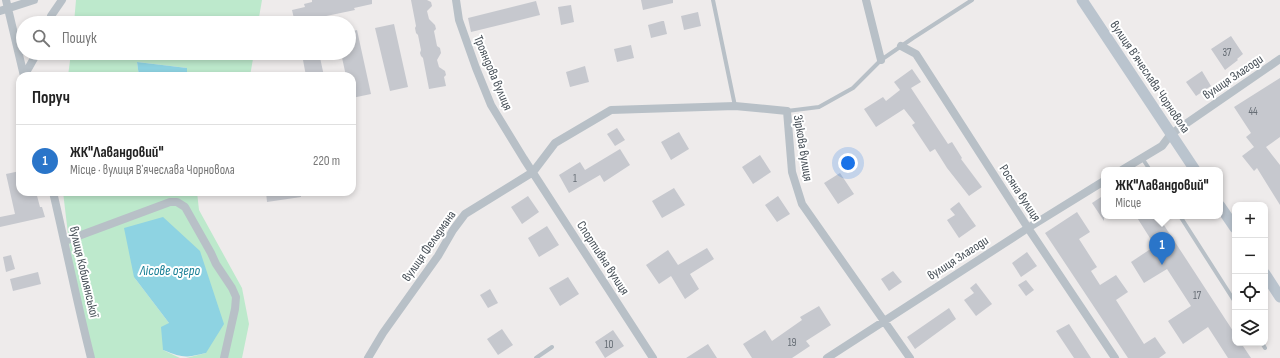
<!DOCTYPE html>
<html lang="uk">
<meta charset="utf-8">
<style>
body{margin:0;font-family:"Sofia Sans Condensed",sans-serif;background:#f2f2f2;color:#222}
.controls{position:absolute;right:12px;bottom:12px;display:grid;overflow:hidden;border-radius:8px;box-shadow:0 2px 6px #0003}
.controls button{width:36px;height:36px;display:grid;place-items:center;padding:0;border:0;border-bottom:1px solid #e0e0e0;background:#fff;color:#222;font:20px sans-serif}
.you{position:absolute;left:848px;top:163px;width:14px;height:14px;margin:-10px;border:3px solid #fff;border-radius:50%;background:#1a73e8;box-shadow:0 0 0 6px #1a73e833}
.badge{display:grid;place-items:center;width:26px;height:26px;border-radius:50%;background:#2a75c9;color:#fff;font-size:13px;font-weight:700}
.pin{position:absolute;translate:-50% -33px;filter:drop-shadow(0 1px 2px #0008)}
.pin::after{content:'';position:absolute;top:21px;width:14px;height:12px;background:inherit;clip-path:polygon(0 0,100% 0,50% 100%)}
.popup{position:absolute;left:1101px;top:167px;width:122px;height:52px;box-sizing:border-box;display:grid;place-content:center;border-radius:8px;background:#fff;filter:drop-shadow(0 1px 3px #0005);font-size:13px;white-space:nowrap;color:#767676}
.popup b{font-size:15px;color:#222}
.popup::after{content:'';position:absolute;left:50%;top:100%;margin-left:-8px;border:8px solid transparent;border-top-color:#fff}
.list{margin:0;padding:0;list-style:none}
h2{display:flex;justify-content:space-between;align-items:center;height:52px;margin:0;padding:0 16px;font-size:17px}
h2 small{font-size:13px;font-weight:400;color:#767676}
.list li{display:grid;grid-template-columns:26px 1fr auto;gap:12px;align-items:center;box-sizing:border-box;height:72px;padding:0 16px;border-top:1px solid #e0e0e0}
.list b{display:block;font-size:15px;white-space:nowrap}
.list p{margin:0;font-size:13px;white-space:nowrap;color:#767676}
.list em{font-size:13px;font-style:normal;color:#767676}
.icon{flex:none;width:22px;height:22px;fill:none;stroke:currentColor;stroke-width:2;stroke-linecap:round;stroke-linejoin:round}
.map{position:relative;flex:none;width:1280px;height:358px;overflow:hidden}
.search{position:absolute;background:#fff;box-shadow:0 2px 6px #0003;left:16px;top:16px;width:340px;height:44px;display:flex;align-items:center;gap:10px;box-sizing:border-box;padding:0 14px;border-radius:22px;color:#767676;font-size:15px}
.panel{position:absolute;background:#fff;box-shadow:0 2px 6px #0003;left:16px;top:72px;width:340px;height:124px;border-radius:12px}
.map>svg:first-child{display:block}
.green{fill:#bde9cc}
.water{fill:#8ed3e2}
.building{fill:#c6c8ce}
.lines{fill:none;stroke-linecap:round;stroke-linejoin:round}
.lane{stroke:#b8c0c7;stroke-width:4}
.street{stroke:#b8c0c7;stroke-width:8}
.secondary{stroke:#bac4ce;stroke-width:11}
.labels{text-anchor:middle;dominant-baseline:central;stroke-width:4;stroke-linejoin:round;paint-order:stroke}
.number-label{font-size:11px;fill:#666d75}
.street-label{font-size:13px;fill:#464f57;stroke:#fff}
.water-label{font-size:14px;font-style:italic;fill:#1a8096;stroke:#fff}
</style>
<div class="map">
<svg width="1280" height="358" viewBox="0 0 1280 358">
<rect width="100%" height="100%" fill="#eeebeb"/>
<path class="green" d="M76,0H262L258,23H74Z
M71,53H254L250,76H187V68L137,62L139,76H68Z
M63,192H128V193L129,192H197L199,210L242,288L249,324L242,358H186L206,353L134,277L169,323L163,350L180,358H91L75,292Z"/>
<path class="water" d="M137,62L187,68V76H139Z
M163,217L200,251L224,324L206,353C184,358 184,358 163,350L161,327L169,323L134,277L124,228Z"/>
<path class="building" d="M312,0H372V4L354,8L355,10L312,19V23H295L292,10L305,7L304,4L312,2Z
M411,0H427L431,2L432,6L427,11L429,19L435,25L436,29L434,31L437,46L440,48L441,53L437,60L439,67L445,71L446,75L444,77L446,86L429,89L423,58L421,56L420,53L421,50L418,35L416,33L415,28L416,26Z
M641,0H673V3L643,10Z
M536,1L540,15L471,32L468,18Z
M571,5L574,22L561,25L558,7Z
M698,12L701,26L684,30L681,16Z
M662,21H664L667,34L651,38L648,25Z
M394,24L408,87L390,91L375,28Z
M357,30L371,94L352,98V76H346L341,53H349V32Z
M1231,36L1243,54L1237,59L1238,60L1225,70L1211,49Z
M631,45L634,58L617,62L614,49Z
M289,53H319L324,76H306L303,60Z
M585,66L589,82L570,87L566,72Z
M912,69L921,82L911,88L948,144L952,142L962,158L961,159L982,187L969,196L947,168L935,149L930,152L912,125L915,123L904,109L876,127L864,109L883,97L886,101L900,90L894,82Z
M1202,71L1211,86L1196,96L1186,82Z
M1280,78V137L1266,147L1280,165V205L1257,168L1254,171L1242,156L1254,147L1246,137L1251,133L1234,107Z
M617,128L625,140L615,146L607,134Z
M679,132L689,149L671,160L661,142Z
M620,149L630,165L604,182L600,175L569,193L559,175L580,162L585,170Z
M760,155L771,172L753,184L742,167Z
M20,171V192H36L40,207H42L45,217L0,227V217L15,214L6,174Z
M840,173L854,194L838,204L824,183Z
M674,188L685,205L662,218L652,201Z
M266,192H301V197L267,202Z
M1104,195V221L1092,203Z
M528,196L539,212L522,224L511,207Z
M778,196L790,214L777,222L765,205Z
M959,202L976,226L959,238L947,220L955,215L950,209Z
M1077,212L1090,232L1079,239L1097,267L1091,271L1100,285L1116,275L1128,292L1116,300L1144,344L1155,337L1166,353L1159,358H1128L1045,233Z
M1136,216H1158L1235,334V343H1241L1251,358H1228L1208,327L1183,344L1168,321L1191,306L1167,269L1144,283L1131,262L1155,246Z
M547,226L559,245L539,257L528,238Z
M707,248L714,259L690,274L699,289L685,299L671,276L659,284L646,265L668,250L678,265Z
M1027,252L1037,266L1021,277L1012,263Z
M11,255L15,269L6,272L3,257Z
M893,271L902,282L889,291L881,279Z
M38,272L41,284L13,291L10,279Z
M568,277L579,294L560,306L549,288Z
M1026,280L1034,290L1026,296L1018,285Z
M976,283L992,304L976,316L964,300L974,293L970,288Z
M490,289L498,303L488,308L480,295Z
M819,306L831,325L806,341L810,346L792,358H752L743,344L765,330L772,341L802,320L800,317Z
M949,308L956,319L915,349L907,337Z
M1069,324L1091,358H1074L1056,331Z
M502,329L513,345L498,355L487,339Z
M613,330L624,346L605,358L595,342Z
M708,344L717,358H686Z"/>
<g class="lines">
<path class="lane" d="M713,0L735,106
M787,111L819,107L853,88L881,60L913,38L972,0
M1142,158L1150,170
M1180,216L1235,302
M1262,343L1265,348
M536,358L552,347"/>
<path class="street" d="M6,0L24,76
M456,0L459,20L476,68L491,105L524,159L653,358
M866,0L881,60
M0,11L34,0
M49,23L51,16L62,0
M901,46L916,54L1028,228L1115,358
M24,76L37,53
M1122,170L1162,146L1171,134L1280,59
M53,192C66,247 77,303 91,358
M65,241L170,202H177L185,207L211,253L216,264L232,288L236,297L235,309L224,358
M368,358L383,333L438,256L453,230L465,214L533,172L555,143L611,110L735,106L787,111L792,172L802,204L910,358
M827,358L1028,228L1104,181"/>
<path class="secondary" d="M1082,0L1195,170
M1220,206L1235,228
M1265,274L1280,297"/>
</g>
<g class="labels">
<g class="number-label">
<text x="1227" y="52">37</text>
<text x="1253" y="111">44</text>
<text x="575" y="178">1</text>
<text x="1197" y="295">17</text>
<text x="792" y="342">19</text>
<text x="609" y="344">10</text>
</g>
<g class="street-label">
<text transform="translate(493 73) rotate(67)">Трояндова вулиця</text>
<text transform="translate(1150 77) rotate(56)">вулиця Вʼячеслава Чорновола</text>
<text transform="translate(1233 77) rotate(-34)">вулиця Злагоди</text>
<text transform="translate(803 148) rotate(81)">Зіркова вулиця</text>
<text transform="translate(1020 193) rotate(57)">Росяна вулиця</text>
<text transform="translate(429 246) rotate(-55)">вулиця Фельдмана</text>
<text transform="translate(603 258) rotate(57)">Спортивна вулиця</text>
<text transform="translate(958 258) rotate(-33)">вулиця Злагоди</text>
<text transform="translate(84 272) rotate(77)">вулиця Кобилянської</text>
</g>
<g class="water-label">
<text x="170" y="270">Лісове озеро</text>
</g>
</g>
</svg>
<div class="controls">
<button>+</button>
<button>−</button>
<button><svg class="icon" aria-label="locate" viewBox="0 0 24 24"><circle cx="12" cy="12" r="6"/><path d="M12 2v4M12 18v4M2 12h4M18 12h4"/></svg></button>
<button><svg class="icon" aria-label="layers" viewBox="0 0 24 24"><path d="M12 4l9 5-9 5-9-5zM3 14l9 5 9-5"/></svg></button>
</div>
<div class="you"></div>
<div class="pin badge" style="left:1162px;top:265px">1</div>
<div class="popup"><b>ЖК&quot;Лавандовий&quot;</b>Місце</div>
<div class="search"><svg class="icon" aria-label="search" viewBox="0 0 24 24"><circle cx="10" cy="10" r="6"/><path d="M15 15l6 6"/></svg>Пошук</div>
<section class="panel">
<h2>Поруч<small></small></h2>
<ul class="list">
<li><span class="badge">1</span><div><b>ЖК&quot;Лавандовий&quot;</b><p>Місце · вулиця Вʼячеслава Чорновола</p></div><em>220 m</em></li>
</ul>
</section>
</div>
